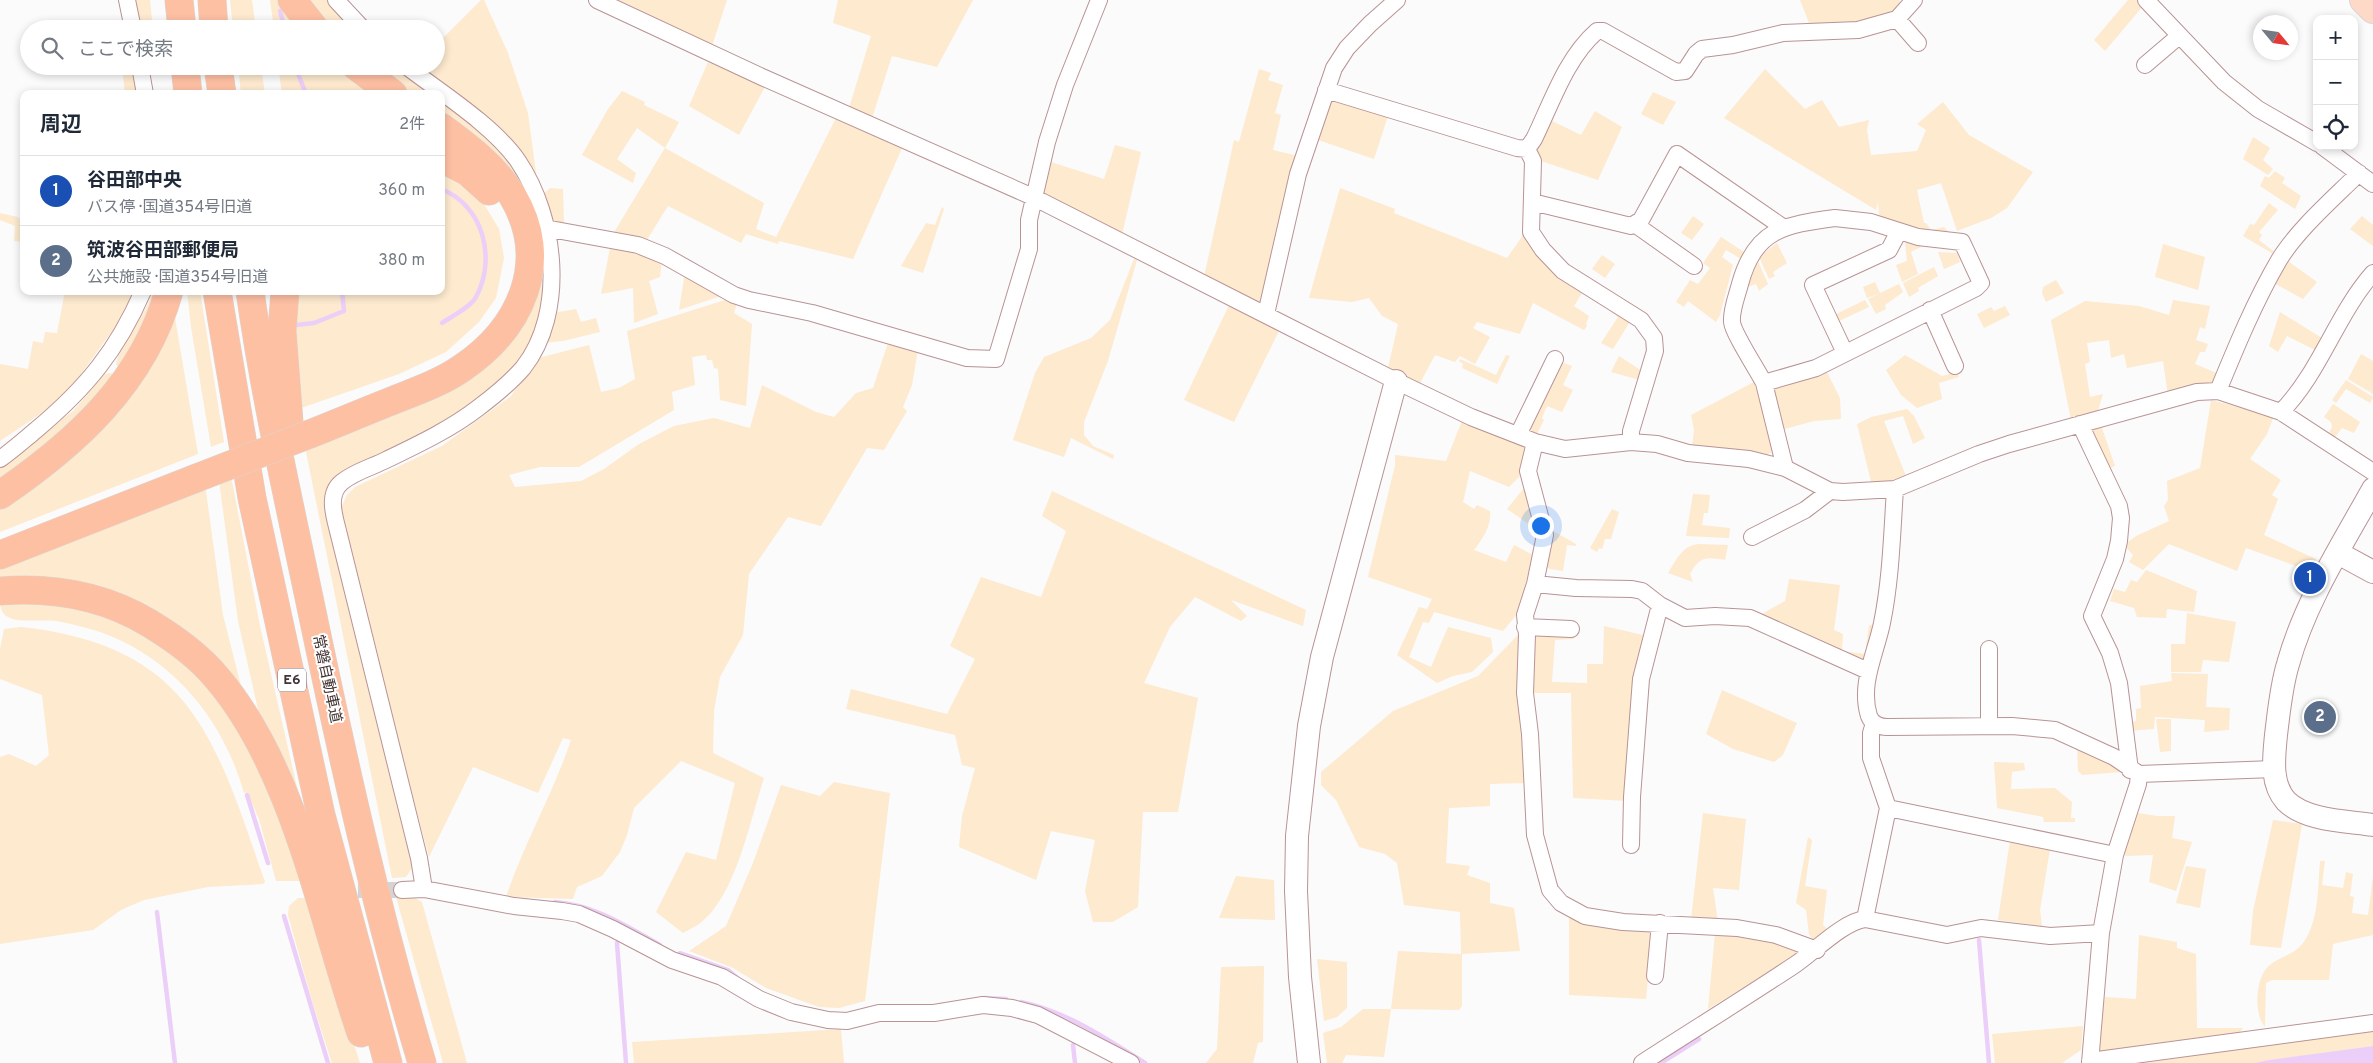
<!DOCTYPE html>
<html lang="ja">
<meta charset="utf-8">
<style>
body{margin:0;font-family:Overpass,"Noto Sans JP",sans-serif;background:#f6f6f7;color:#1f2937}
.controls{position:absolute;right:15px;top:15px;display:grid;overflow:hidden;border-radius:10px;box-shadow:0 2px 8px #0003}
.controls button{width:45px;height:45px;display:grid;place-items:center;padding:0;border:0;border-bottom:1px solid #e0e1e3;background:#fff;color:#1f2937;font:25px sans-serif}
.compass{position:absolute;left:2253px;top:15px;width:45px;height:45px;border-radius:50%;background:#fff;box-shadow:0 2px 8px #0003;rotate:119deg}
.you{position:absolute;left:1540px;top:525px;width:18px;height:18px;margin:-12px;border:4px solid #fff;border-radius:50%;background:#1a73e8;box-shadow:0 0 0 8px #1a73e833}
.badge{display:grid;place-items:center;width:32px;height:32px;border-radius:50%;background:#0b8043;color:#fff;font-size:16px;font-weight:700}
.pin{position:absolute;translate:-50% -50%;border:2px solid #fff;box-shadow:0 1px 5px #0006}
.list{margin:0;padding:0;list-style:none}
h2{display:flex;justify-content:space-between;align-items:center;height:65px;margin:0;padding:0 20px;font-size:21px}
h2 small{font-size:16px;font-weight:400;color:#747a83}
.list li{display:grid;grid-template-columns:32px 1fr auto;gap:15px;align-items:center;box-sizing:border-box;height:70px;padding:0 20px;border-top:1px solid #e0e1e3}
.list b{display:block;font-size:19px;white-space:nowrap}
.list p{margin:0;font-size:16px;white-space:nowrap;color:#747a83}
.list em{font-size:16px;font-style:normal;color:#747a83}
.icon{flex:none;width:28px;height:28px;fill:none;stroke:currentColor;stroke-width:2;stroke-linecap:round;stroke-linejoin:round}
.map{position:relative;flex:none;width:2373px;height:1063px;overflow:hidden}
.search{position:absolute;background:#fff;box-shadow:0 2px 8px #0003;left:20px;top:20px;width:425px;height:55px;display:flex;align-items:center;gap:12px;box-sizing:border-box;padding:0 18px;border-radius:28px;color:#747a83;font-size:19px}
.panel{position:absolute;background:#fff;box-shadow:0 2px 8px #0003;left:20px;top:90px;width:425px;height:205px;border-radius:10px}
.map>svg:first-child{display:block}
.green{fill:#fdeacf}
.water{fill:#ebcff9}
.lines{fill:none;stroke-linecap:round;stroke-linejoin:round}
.stream{stroke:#ebcff9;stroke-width:4.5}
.street-tunnel{stroke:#d6d3d3;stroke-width:16;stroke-dasharray:16 8;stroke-linecap:butt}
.street-casing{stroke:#b99394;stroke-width:18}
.secondary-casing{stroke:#b99394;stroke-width:24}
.primary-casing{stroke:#d9d6d6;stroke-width:28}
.highway-casing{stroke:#d9d6d6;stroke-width:29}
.street{stroke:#fff;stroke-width:16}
.secondary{stroke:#fff;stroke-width:22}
.primary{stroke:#fed9c8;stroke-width:26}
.highway{stroke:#fec0a3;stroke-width:28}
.highway-bridge-casing{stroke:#d9d6d6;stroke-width:29;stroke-linecap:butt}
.highway-bridge{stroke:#fec0a3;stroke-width:28}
.labels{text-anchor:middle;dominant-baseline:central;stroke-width:4;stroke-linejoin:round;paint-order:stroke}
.shield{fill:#fff;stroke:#7b7070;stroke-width:1}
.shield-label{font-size:14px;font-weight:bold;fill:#433333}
.street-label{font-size:15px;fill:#433333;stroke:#fff}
</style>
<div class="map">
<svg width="2373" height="1063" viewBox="0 0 2373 1063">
<rect width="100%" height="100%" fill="#fbfbfb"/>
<path class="green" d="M134,0H150L153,29H141Z
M230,0H252L256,29H233Z
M270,0H280L303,29H274Z
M300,0H329L346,19L337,29H327Z
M481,0H484L508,53L528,113L537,180L482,115L420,66H436V45Z
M610,0H727L712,46Z
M838,0H973L937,67L892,56L872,118L849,108L871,36L833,23Z
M1800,0H1899L1903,4C1879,29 1841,26 1809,23Z
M2128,0H2138L2143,6L2105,51L2094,40Z
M708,62L765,87L739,135L689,106Z
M122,66H133L138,94H125Z
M238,66H261L265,94H241Z
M278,66H344L380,94H282Z
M369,66H401L434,94H408Z
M1259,69L1271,73L1268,80L1283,85L1275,113L1281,115L1273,150L1298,156L1279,220L1259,305L1204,277L1234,140L1239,142Z
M1765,69L1805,109L1822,100L1839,127L1869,120L1867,130L1871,155L1917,151L1926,130L1917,124L1943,102L1969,135L2033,172L2007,208L1991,218L1957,231L1941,183L1917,190L1924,223H1926L1931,230L1944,227L1949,232L1906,228L1879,215L1878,202L1876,210L1724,118Z
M622,91L645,102L644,105L679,122L665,148L764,203L756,229L776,237L836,118L903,146L853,259L779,241L778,244L746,234L741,243L668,206L645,243L613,234L665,148L637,128L617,159L636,173L633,183L582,155L608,109Z
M1653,92L1676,102L1663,125L1641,114Z
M1328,97L1388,116L1374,159L1315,139Z
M441,100C471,123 506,147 525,181C533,195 539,238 540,255C544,288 545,321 527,350C503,391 455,416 416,439C386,457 357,474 328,492L414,855L412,868L406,877L392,878L305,447L469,375L536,236L441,117Z
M1595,111L1622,127L1598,180L1538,160L1535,156L1548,119L1581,135Z
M2253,137L2270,148L2263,160L2273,169L2268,175L2243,159Z
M1115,145L1141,152L1122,235L1041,194L1048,161L1104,179Z
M441,170L475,189L499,229L504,258L496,298L479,322L446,352L399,374L301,408L294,314L296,291H441Z
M2275,171L2285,178L2282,183L2301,196L2295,209L2260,186L2265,176L2269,178Z
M550,188L563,189L564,224L548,222L541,196Z
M1340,188L1395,209L1394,213L1507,258L1523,235L1555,270L1582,293L1574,306L1589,316L1586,324L1587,326L1584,330L1533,303L1520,334L1477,322L1473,328L1490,337L1475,364L1460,356L1455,362L1435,355L1420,383L1388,368L1398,324L1382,316L1369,298L1352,302L1309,298Z
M2269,203L2278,210L2259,232L2262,235L2259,240L2276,253L2275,255L2243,236L2250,224L2254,225Z
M942,207L944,209L923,273L901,266L926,223L935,225Z
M0,213L18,217L24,225V242L14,241L15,226L0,220Z
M1693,216L1704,224L1692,240L1681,233Z
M2362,216L2373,225V246L2350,229Z
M1721,237L1744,252L1741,259L1726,250L1722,257L1733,265L1720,315L1716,322L1688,301L1684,307L1676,302L1690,280L1698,284L1710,268L1703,263Z
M1907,242L1923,246L1911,252L1918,274L1902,282L1896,265L1907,261L1905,243Z
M611,243L662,260L660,277L649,281L658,314L634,323L633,288L601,294Z
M1777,243L1787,263L1773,272L1775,276L1769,279L1759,257Z
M2163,244L2205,257L2198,290L2155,277Z
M1938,252L1957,253L1960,262L1944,269Z
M1602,255L1615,264L1605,278L1592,269Z
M1134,259L1137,260L1108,361L1084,422V435L1093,446L1114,455L1113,459L1071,438L1064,457L1013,440L1035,373L1044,357L1091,338L1110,320Z
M1757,259L1768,284L1759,291L1756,284L1748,287Z
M2285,259L2317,282L2303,299L2272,282Z
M1934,267L1938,276L1918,288L1919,291L1909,297L1903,283Z
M685,272L727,294L679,310Z
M2056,280L2064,293L2046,302L2042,293L2043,287Z
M1875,282L1880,293L1899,284L1903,292L1885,305L1886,309L1876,314L1868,299L1878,294L1867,298L1863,287Z
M65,291H134L120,320L64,398L0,441V364L28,369L33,341L43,343L45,332L57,333Z
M153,291H160L124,370L116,365C121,338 145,318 153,291Z
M187,291H200L224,442L211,447L191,327Z
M731,298L738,300L734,313L752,324L746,406L720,400L718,369L714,368L712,360H707L706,355L692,357L695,385L672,392L674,410L579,467H540L509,475L515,487L581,481L604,469L639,444L674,426L714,418L750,428L762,385L816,412L834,417L856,393L873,388L888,343L918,350L912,385L903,407L907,411L884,450L867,448L821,526L788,517L749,574L743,635L720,677L714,711L713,753L764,778C750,820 736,897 699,924C695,927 688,930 683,933L656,912L686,852L716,860L735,783L681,761L634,808L627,835L620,852L602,876L577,887L573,899L506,897C524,843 553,794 571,740L563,738L538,793L473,767L429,857L373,650L340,510L347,495L355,487L442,446L511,396L538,358L589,345L601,392L619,388L635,379L627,331Z
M1865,300L1869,307L1837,322L1834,315Z
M2173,300L2210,306L2205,329L2200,327L2196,340L2208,344L2205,352H2200L2195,364L2219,374L2215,384L2168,396L2163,361L2127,368L2124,354L2111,358L2109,340L2087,343L2090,362L2085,364L2090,397L2103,394L2098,411L2071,420L2051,320L2085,301L2139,306L2169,315Z
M1230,303L1280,329L1234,422L1184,400Z
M173,306L198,454L0,532V507Z
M2005,306L2010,315L1984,328L1977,314L1991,307L1994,311Z
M1607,308L1631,320L1613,349L1601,343L1618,317Z
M576,309L581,322L596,318L600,332L563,341L543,343L553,313Z
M2280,312L2322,338L2321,353L2287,336L2278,352L2269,346Z
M2361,354L2373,361V394L2348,379Z
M1506,355L1510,356L1497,384L1462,368L1463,364L1459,361L1460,359L1496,375Z
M1905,355L1942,376L1957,372L1959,377L1939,383L1942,399L1917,408L1901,395L1886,370Z
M1619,356L1645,373L1643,381L1611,372Z
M1564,363L1572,366L1563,385L1573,390L1562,412L1547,406L1542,418L1544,420L1537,434L1532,432L1530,428L1557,373Z
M1826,370L1840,398L1841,419L1814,421L1781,430L1773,398L1776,386Z
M111,373L115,376L100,401L0,484V466L73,411L105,374Z
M2346,380L2373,397L2370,403L2346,389L2336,403L2332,400Z
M1754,382L1774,450L1765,457L1692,447L1694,430L1691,415Z
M2211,400L2274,416L2267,434L2250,459L2281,480L2272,495L2278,499L2264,535L2316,559L2310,571L2246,548L2237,571L2169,544L2143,570L2129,562L2133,555L2124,545L2136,536L2169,521L2164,506L2168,500L2167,481L2200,468Z
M2333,404L2360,422L2354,433L2342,428L2332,441L2327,437L2332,427L2331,422L2324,417Z
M1907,409L1914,416L1925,438L1913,444L1903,416L1884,421L1906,476L1872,486L1857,424L1871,417Z
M1462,421L1527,446L1523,473L1509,487L1470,471L1463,502L1474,509L1477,505L1490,511C1492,525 1482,540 1474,550L1506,562L1514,545L1533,555L1518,613L1503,631L1434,612L1429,623L1423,622L1409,657L1431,667L1448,627L1491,638L1493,652L1472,672L1453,676L1437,683L1397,655L1419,607L1427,609L1432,599L1368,577L1395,465V455L1446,461Z
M2101,425L2115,466L2107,469L2088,428Z
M231,476L260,626L308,835L259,714L238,621L219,481Z
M205,484L223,615L242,690L163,625L0,585V565Z
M1524,488L1537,530L1507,509Z
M1052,491L1306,610L1303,626L1231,600L1247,616L1241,621L1195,597L1170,627L1144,683L1198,698L1178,812H1143L1138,907L1113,922H1093L1085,891L1095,840L1051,831L1036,880L959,847L962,816L975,768L962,765L955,735L846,709L851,689L947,714L975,659L950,646L981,577L1041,597L1066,531L1042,516Z
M1693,494L1710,495L1708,513H1704L1702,525L1730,528L1729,538L1686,536Z
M1612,509L1619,512L1611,539H1605L1602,549L1599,548L1597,552L1590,548Z
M1555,532L1576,544V546L1567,545L1563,571L1550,569L1545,566L1550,535Z
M1700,544L1728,545L1725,560C1706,557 1700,556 1690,574L1693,582L1668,573C1677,559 1682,545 1700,544Z
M2146,570L2197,591L2194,612L2167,609L2166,618L2137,617L2134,608L2110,601L2114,589L2125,592L2131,580L2137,582Z
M1789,579L1840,585L1834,630L1843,634L1842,651L1865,654L1869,625H1875L1867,659L1861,662L1760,615L1785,601Z
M0,601L87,607L166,644L214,688L259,764L304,881H276L259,819L247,792L244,793C224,723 178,663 108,635C93,629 73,624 56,621C45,619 16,623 8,617C2,614 0,608 0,601Z
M2187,613L2236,622L2229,662L2203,660L2201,672H2171V644H2185Z
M1604,626L1647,636L1627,801L1573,798L1571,693H1529L1531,633H1574V639L1555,640L1552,682L1587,683V664H1603Z
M21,627C193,646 215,739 265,882L263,884L208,887L144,900L121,910L93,930L0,944V757L9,754L36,766L49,755L42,695L0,679V649L4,629Z
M1522,634L1525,783L1490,784V806L1449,808L1446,863L1470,866L1467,875L1490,883V903L1514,908L1520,951L1462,954V1006L1459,1010L1391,1009L1384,1057L1346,1055L1342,1063H1327L1323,1033L1341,1027L1363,1009H1391L1398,951L1461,954L1460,912L1404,905L1397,863L1385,854L1359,847L1336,800L1321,785V772L1393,711L1478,676L1518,635Z
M2171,673L2208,674L2206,707L2230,708L2229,730L2204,732L2205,720L2155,717L2154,729L2128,731L2129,723L2136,721V709L2141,708L2140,686L2172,681Z
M1722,690L1797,723L1783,755L1774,762L1733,749L1706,734Z
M2156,719H2171V751L2160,752Z
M2077,746L2122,772L2082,775L2078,771Z
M1994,762L2024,763L2025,770L2012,772L2011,789L2055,788L2072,802L2071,818H2075V822H2044L2043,817L1997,808Z
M834,782L890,793L865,1001L839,1008L819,1007L766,988L733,968L689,951L726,926L753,863L781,785L820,796Z
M1703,813L1746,819L1739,890L1713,888L1718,922L1691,920Z
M2138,813L2157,816H2175L2172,838L2192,842L2176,891L2149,882L2153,855L2126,856L2123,854Z
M2273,820L2302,824L2281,948L2250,945L2253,911Z
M1808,837L1812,840L1805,886L1827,890L1823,925L1830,932L1814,943L1809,934L1806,910L1796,903Z
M2010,840L2050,849L2040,910L2042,926L1998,920Z
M2320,861H2325L2322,885L2343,888L2346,872L2353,874L2350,896L2354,897L2352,913L2368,915L2373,877V935L2333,944L2329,980H2272L2266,983L2265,1027C2253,1013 2255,975 2271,964C2281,956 2294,955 2303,943C2319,922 2318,886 2320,861Z
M2186,866L2206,869L2200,908L2176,903Z
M1236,876L1274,880L1275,920L1219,918Z
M403,895L415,898L422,902L467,1063H443L396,897Z
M298,898H307L360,1063H332L312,1001L288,915L289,906Z
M1569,914L1653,928L1646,999L1569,995Z
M1715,933L1801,948L1800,953L1708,1009Z
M2139,935L2177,942V948L2196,954L2197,1028H2243L2238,1035L2104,1054L2099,1049L2098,1037L2105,997L2136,999Z
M1317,959L1347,962V1008L1337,1017L1324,1021Z
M1264,966L1263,1042L1258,1043L1253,1063H1206L1217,1049L1221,967Z
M2083,1026L2081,1050L2062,1063H1995L1992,1034Z
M841,1029L844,1063H634L632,1042Z
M2373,1030V1046L2255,1063H2144Z"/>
<path class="water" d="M2373,1046V1063H2255L2269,1060Z"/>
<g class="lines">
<path class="stream" d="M280,11L285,29
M295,66L306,94
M441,189C483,205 497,258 476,297C471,307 452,316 442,323
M296,325L314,323L344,311L342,291
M247,795L268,863
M555,902C595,905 626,926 660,945
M157,912L175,1063
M284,916L328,1063
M1979,940L1989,1063
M617,943L626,1063
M680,953L728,970L736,977
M984,998L1006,999
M1021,1002C1067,1012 1106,1038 1145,1063
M1073,1045L1075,1063
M1661,1063L1699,1039"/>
<path class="street-tunnel" d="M334,890H402"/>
<defs>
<path id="street" d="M127,0L133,29
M336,0L363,29
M597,0L762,77L1033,197L1396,381L1471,417L1535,442L1565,449L1631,442L1657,444L1688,453L1749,459L1785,468L1830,491L1843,492L1895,489L1979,454L2009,444L2197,392L2218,391L2281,412L2373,472
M2146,0L2224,82L2258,109L2317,143
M1897,19L1918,43
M2145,65L2179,36
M140,66L145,94
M406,66C440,92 494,126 518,161C556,217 567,312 523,368C510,383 494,396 478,408C451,429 417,445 386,460C372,467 354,472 342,482C327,494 334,515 338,531L419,858L424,889
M1326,90L1517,148L1527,149L1534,139C1552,102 1566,58 1597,31H1603L1676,72L1685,71L1696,54L1702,49L1733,45L1783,33L1858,30L1897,19L1914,0
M2322,146L2373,184
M1527,149L1533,161L1531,232L1543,250L1563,271L1641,320L1654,338L1655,351L1631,431V442
M1532,202L1631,226L1641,220L1677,154L1784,228
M1835,218L1871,222L1918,237L1962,242L1981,283L1976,288L1816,368L1764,383C1758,371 1733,333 1732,322C1731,310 1737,296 1740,284C1755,229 1784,225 1835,218Z
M1636,225L1694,266
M545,228L638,245L665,256L734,295L749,300L812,313L967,358L996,359L1029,249V220L1047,142L1065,85L1099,0
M1930,310L1955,366
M1266,314L1298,174L1334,68L1347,48L1370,24L1397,0
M1845,353L1813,285L1889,250L1899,231
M1764,383L1785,468
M2218,391C2236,347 2255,301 2279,260C2298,229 2333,199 2359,173
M2281,412C2321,371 2336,315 2373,273
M2080,424L2119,506L2121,518L2119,541L2115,559L2092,616L2110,653L2119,683L2130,770
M1518,435L1555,359
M1535,442L1528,471L1545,535L1535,584L1525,615L1527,635L1525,693L1530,734L1535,835L1550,890L1561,903L1585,916L1623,922L1737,928L1776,935L1817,950
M0,459C13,450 24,440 36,430C86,388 117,351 143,291
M1895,489C1892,534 1891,579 1882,623C1876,653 1859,684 1869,716C1872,724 1880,727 1887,727L2012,726L2055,730L2114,757L2139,774L2274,769
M1752,537L1805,510L1830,491
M1535,584L1576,588L1632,589L1642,591L1660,605L1685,618L1715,616L1750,618L1868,671
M1525,627L1571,629
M1989,649V726
M1888,808L2115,855
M1631,845L1632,797L1641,679L1660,605
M402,890L424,889L514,906L562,911L579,914L613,929L672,960L722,977L759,999L791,1012L828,1020L847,1021L879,1013H934L983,1005L1012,1008L1038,1015L1131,1063
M1865,919L1888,808L1871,758V733L1874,723
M1655,976L1660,923
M2090,1061L2373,1023
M1642,1063C1693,1030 1745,998 1796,964C1815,951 1843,922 1865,919L1947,935L1981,928L2050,936L2101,933
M2090,1063L2101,933L2115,855L2138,784L2139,774"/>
<path id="secondary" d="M2373,489C2342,545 2305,602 2288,664C2281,687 2279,711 2276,735C2274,757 2270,783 2286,801C2306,821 2347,821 2373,825
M2338,553L2373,572
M1309,1063L1300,977L1296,891L1297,836L1309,726L1322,657L1396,381"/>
<path id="primary" d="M2363,0L2373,10"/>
<path id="highway" d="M179,0L182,29
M212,0L214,29
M292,0L315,29
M185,66L188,94
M218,66L222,94
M356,66L393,94
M441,158L468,172L489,191
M217,291L252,498L321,815L388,1063
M250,291C265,398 289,502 311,607C343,760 377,913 422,1063
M285,291L282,331L289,422
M310,434C338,423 366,411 394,400C417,391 442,382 462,368C521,328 552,261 512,195C495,167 467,146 441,127
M0,495C75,444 144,382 169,291
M0,555L194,479
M0,591C52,587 104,596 149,623C174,638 198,655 217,678C295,769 322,920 361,1033"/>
</defs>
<use href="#street" class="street-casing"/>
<use href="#secondary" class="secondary-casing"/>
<use href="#primary" class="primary-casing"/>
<use href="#highway" class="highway-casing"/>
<use href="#street" class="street"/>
<use href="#secondary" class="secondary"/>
<use href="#primary" class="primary"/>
<use href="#highway" class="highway"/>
<defs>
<path id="highway-bridge" d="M194,479L310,434"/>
</defs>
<use href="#highway-bridge" class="highway-bridge-casing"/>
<use href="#highway-bridge" class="highway-bridge"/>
</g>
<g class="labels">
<rect class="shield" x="278" y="668.5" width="28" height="23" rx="4"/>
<g class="shield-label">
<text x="292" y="680">E6</text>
</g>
<g class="street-label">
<text transform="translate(326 679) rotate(78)">常磐自動車道</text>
</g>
</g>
</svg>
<div class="controls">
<button>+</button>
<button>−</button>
<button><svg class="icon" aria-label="locate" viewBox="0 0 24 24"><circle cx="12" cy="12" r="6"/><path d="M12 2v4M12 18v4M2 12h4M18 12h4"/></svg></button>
</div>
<svg class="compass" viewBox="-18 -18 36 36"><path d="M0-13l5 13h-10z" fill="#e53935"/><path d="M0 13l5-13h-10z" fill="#747a83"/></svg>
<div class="you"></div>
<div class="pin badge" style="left:2310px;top:578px;background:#1a4fb4">1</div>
<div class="pin badge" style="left:2320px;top:717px;background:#5c6f8a">2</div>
<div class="search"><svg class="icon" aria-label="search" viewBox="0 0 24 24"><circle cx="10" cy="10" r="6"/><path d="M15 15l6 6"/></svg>ここで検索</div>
<section class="panel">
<h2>周辺<small>2件</small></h2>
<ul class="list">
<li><span class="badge" style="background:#1a4fb4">1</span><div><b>谷田部中央</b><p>バス停 · 国道354号旧道</p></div><em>360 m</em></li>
<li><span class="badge" style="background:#5c6f8a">2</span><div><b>筑波谷田部郵便局</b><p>公共施設 · 国道354号旧道</p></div><em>380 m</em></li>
</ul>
</section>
</div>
